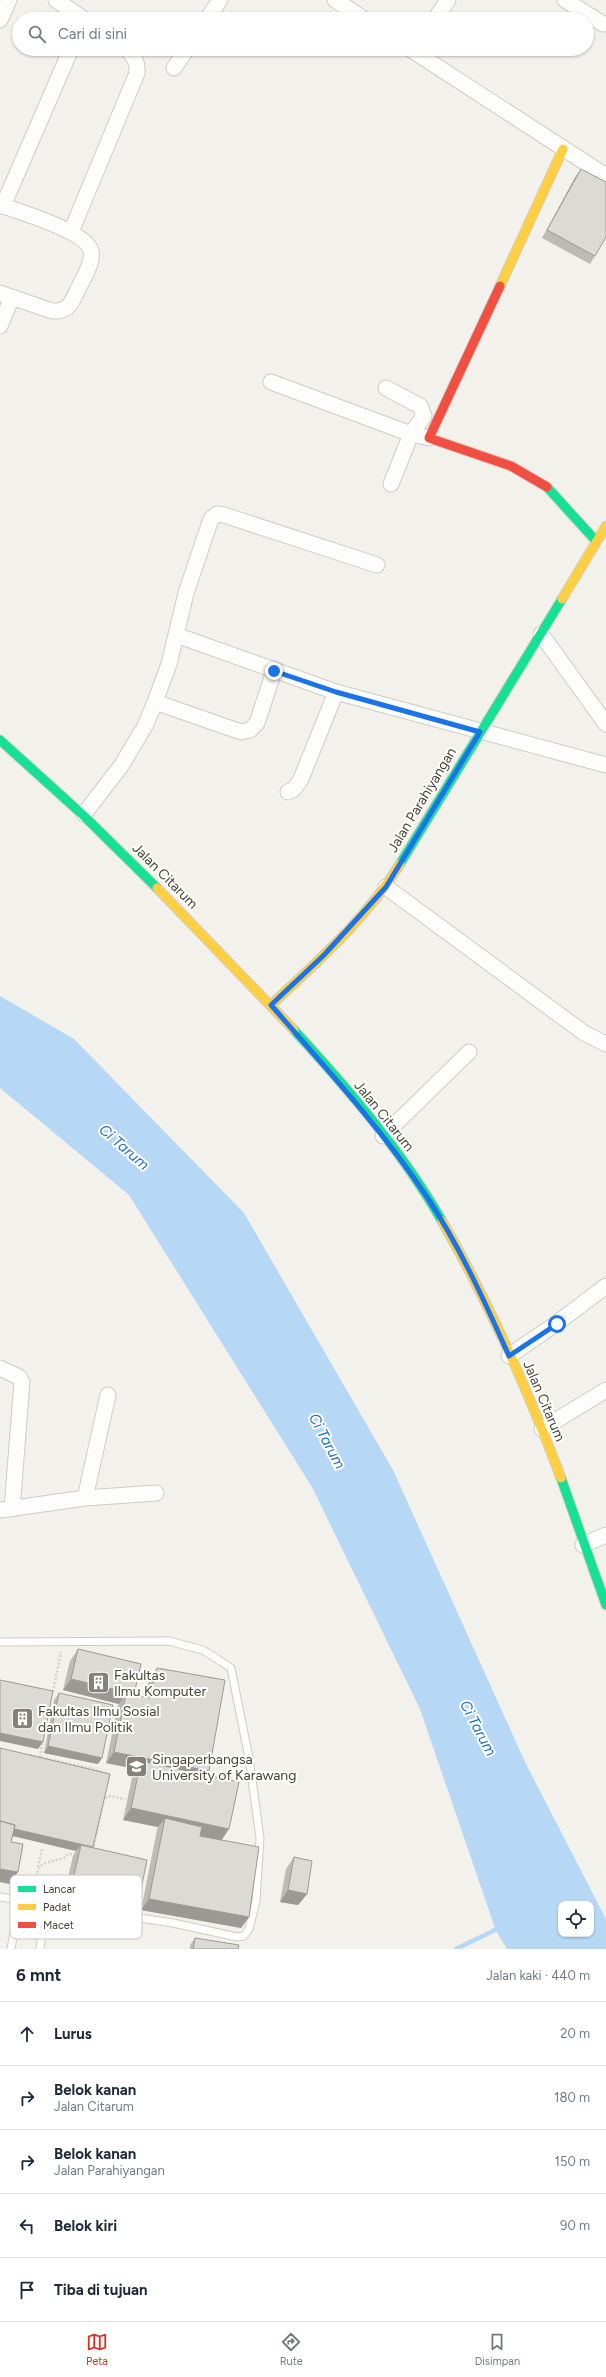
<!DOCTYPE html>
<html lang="id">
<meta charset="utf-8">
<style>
body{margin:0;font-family:Figtree,sans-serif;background:#f2f2f3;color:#1f2937}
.controls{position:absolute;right:12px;bottom:12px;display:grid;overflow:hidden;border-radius:8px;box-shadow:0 1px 3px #0004}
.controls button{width:36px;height:36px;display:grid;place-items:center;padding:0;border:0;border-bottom:1px solid #e0e1e3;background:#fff;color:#1f2937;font:20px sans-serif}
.stop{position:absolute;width:12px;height:12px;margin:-9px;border:3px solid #1a73e8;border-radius:50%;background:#fff}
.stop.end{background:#1a73e8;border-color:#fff;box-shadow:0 1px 4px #0008}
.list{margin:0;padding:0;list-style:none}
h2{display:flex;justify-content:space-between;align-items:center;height:52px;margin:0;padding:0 16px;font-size:17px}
h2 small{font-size:13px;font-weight:400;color:#747a83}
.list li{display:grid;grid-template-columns:26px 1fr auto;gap:12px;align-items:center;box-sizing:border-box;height:64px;padding:0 16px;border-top:1px solid #e0e1e3}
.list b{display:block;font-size:15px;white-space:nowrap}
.list p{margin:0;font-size:13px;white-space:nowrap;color:#747a83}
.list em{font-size:13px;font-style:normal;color:#747a83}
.icon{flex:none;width:22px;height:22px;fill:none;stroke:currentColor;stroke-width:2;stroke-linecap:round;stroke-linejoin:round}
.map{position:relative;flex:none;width:606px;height:1949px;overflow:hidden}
.search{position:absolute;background:#fff;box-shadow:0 1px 3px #0004;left:12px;right:12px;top:12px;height:44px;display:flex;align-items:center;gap:10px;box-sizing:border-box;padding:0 14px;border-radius:22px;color:#747a83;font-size:15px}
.sheet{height:372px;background:#fff}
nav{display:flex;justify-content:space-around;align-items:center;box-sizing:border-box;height:56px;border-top:1px solid #e0e1e3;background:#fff;font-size:11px;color:#747a83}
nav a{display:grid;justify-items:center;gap:2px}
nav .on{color:#d93025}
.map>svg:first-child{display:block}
.water{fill:#b7d8f5;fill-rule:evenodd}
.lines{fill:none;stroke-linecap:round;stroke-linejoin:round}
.stream{stroke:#b7d8f5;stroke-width:4.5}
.lane-casing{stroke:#ceccc6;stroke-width:9}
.street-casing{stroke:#ceccc6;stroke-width:17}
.fast-casing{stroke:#d2cfc2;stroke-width:11}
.slow-casing{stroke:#d2cfc2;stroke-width:11}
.jam-casing{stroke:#d2cfc2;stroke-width:11}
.path{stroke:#d2d1ca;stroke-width:2.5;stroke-dasharray:2 2;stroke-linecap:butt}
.lane{stroke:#fdfdfc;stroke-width:7}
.street{stroke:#fdfdfc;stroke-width:15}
.fast{stroke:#16e098;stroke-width:9}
.slow{stroke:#ffcf43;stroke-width:9}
.jam{stroke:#f24e42;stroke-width:9}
.wall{fill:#bdbbb6}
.shaded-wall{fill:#9a9994}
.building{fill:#dcdad4;stroke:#9a9994}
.route{stroke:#1a73e8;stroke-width:5}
.labels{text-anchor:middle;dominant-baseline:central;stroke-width:4;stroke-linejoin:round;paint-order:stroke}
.street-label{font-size:14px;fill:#4a4436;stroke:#fff}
.poi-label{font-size:14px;fill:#4a4436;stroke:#fff;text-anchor:start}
.water-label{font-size:15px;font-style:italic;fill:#2173c4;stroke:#fff}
.key{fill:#fff;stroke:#c9c7c3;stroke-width:1}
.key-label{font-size:11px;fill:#4a4436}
</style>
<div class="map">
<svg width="606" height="1949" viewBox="0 0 606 1949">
<rect width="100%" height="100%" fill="#f2f1ec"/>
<path class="water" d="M0,996L74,1039L244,1213L393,1470L526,1764L606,1919V1949H507L496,1931L420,1709L312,1487L129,1195L0,1088ZM561,1904H591V1934H561Z"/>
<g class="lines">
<path class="stream" d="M456,1949L499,1928"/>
<defs>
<path id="lane" d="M0,1642L169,1641L203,1650L231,1668L249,1758L260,1838L256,1901L249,1929L244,1936L237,1937L173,1923L0,1897
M11,1949L20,1900
M40,1949L45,1905"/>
<path id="street" d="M56,0L84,19
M335,0L364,19
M565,0L603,24
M207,19L220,0
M435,19L448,0
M0,20L9,0
M410,49L606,176
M174,68L187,49
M0,205C18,211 87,232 91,251C94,263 82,280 77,291C71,304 68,312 52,311L0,293
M3,206L71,49
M71,232L137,73C138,62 134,57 127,49
M0,326L12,297
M271,382L411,434L429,438
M386,388L420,406L424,416L411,434L391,484
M541,634L606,724
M176,635L336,692L606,765
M155,702L241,732L250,730L257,723L274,671
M288,792L294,789L301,779L336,692
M84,814L121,766L145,726L155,702L169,664L186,593L211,519L217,514L224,515L377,565
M386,887L584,1033L606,1044
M383,1136L469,1052
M509,1356L557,1323L606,1286
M0,1368L19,1377L22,1382L12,1509
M542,1429L606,1390
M85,1498L108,1395
M0,1510L85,1498L156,1493
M583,1545L606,1535"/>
<path id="fast" d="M547,487L596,541
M0,740L84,816L157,888
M400,864L562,599
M294,1030C349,1090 402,1151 442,1221
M561,1478L606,1605"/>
<path id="slow" d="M500,286L563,149
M562,599L606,526
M157,888L294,1030
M271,1005C317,962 367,918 400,864
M442,1221C489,1303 528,1390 561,1478"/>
<path id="jam" d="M500,286L429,438L511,466L547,487"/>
</defs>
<use href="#lane" class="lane-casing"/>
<use href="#street" class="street-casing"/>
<use href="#fast" class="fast-casing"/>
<use href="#slow" class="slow-casing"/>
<use href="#jam" class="jam-casing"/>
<path class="path" d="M53,1692L61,1652
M30,1755L94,1769L104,1773
M40,1757L43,1740
M105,1798L110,1796L125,1799
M93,1850L109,1775
M38,1867L42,1849
M38,1891L34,1886C39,1859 42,1865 64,1858L68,1854H77"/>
<use href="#lane" class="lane"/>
<use href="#street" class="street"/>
<use href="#fast" class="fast"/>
<use href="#slow" class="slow"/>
<use href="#jam" class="jam"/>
</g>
<path class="wall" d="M581,169L595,256L590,264L542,238L575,177Z
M78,1649L133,1695L145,1697L149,1680L157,1668L209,1771L206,1775L221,1840L249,1917L241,1928L141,1910L157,1830L158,1827L123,1820L133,1773L136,1769L106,1763L118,1705L119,1704L63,1690L70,1661Z
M59,1693L102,1758L98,1764L44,1753L54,1700Z
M0,1748L93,1848L131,1910L64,1895L73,1856L76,1851L13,1836L11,1842L10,1884L0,1882Z
M294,1857L307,1894L298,1905L280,1902L286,1869Z
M195,1938L238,1949H190V1945Z"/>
<path class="shaded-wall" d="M71,1679L134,1694L126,1706V1694L119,1704L63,1690Z
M0,1733L43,1742L38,1749L0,1741Z
M48,1746L102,1758L98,1764L44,1753Z
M114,1752L209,1771L200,1783L141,1761L136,1769L106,1763Z
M131,1808L229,1829L221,1841L163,1828L165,1818L158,1827L123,1820Z
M0,1825L93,1847L81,1845L76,1851L0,1833Z
M0,1869L18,1872L10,1884L0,1882Z
M72,1884L139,1899L131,1910L64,1895Z
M288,1890L307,1894L298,1905L280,1902Z
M149,1899L249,1917L241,1928L141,1910Z"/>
<path class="building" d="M581,169L606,182V237L595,256L547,230Z
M78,1649L141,1664L134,1694L71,1679Z
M157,1668L225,1680L209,1771L114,1752L126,1694L150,1698Z
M0,1680L53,1691L43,1742L0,1733Z
M59,1693L113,1705L102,1758L48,1746Z
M0,1748L110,1774L93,1847L14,1829L15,1825L0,1821Z
M141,1761L239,1782L229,1829L131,1808Z
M165,1818L202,1827L200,1836L259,1847L249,1917L149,1899Z
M0,1821L15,1825L11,1842L23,1844L18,1872L0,1869Z
M81,1845L147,1860L139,1899L72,1884Z
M294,1857L312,1861L307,1894L288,1890Z
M195,1938L239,1945L238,1949H193Z"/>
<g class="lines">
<path class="route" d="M274,671L336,692L480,732L386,887L324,955L271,1005C325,1067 381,1128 427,1197C460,1247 485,1302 509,1356L557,1324"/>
</g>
<defs>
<symbol id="building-square" viewBox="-11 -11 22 22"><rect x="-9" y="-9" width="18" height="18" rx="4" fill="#858176" stroke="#fff"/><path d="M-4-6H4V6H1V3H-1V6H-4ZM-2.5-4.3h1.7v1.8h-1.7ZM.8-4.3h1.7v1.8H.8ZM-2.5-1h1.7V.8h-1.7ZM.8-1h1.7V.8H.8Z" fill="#fff"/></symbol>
<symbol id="university-square" viewBox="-11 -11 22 22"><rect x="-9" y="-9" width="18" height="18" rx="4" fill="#858176" stroke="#fff"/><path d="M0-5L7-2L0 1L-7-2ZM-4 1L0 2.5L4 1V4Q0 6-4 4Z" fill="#fff"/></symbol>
</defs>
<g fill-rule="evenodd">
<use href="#building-square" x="86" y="1670" width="25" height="25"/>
<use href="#building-square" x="10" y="1706" width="25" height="25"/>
<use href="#university-square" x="124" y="1754" width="25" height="25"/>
</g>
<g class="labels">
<g class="street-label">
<text transform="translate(422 800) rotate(-59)">Jalan Parahiyangan</text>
<text transform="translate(165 876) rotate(45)">Jalan Citarum</text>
<text transform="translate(384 1116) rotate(51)">Jalan Citarum</text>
<text transform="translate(544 1401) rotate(67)">Jalan Citarum</text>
</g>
<g class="poi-label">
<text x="114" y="1675">Fakultas<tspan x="114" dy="16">Ilmu Komputer</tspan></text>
<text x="38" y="1711">Fakultas Ilmu Sosial<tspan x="38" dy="16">dan Ilmu Politik</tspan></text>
<text x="152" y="1759">Singaperbangsa<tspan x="152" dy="16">University of Karawang</tspan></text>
</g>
<g class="water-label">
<text transform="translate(124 1147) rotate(41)">Ci Tarum</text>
<text transform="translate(327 1441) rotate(62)">Ci Tarum</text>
<text transform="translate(478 1728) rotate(62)">Ci Tarum</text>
</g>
</g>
<rect x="10" y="1875" width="132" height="64" rx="6" class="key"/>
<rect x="18" y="1886" width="18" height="6" fill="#16e098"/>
<rect x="18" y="1904" width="18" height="6" fill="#ffcf43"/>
<rect x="18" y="1922" width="18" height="6" fill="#f24e42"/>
<g class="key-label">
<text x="43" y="1893">Lancar</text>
<text x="43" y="1911">Padat</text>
<text x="43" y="1929">Macet</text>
</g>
</svg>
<div class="controls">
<button><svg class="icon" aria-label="locate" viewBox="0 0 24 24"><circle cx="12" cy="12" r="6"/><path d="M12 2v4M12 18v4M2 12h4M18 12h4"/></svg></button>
</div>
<div class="stop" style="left:557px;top:1324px"></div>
<div class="stop end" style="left:274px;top:671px"></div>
<div class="search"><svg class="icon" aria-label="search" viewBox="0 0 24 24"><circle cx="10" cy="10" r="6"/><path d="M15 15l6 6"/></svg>Cari di sini</div>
</div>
<section class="sheet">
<h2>6 mnt<small>Jalan kaki · 440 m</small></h2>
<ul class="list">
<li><svg class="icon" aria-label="ahead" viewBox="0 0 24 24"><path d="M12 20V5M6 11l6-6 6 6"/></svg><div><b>Lurus</b></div><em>20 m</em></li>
<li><svg class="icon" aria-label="right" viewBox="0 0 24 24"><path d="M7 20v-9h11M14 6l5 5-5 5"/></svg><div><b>Belok kanan</b><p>Jalan Citarum</p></div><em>180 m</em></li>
<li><svg class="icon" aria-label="right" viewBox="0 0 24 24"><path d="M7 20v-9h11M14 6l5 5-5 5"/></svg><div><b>Belok kanan</b><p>Jalan Parahiyangan</p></div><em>150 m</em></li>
<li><svg class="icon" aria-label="left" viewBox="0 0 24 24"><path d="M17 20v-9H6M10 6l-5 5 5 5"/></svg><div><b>Belok kiri</b></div><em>90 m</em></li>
<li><svg class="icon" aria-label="arrive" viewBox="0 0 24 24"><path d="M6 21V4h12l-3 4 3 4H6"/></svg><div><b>Tiba di tujuan</b></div></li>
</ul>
</section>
<nav>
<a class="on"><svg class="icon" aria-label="map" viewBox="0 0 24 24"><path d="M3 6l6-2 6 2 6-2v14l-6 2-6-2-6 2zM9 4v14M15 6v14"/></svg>Peta</a>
<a><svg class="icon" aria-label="directions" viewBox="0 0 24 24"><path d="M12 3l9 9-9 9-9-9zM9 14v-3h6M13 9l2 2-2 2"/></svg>Rute</a>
<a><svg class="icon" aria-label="saved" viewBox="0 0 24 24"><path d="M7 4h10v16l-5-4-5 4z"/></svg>Disimpan</a>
</nav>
